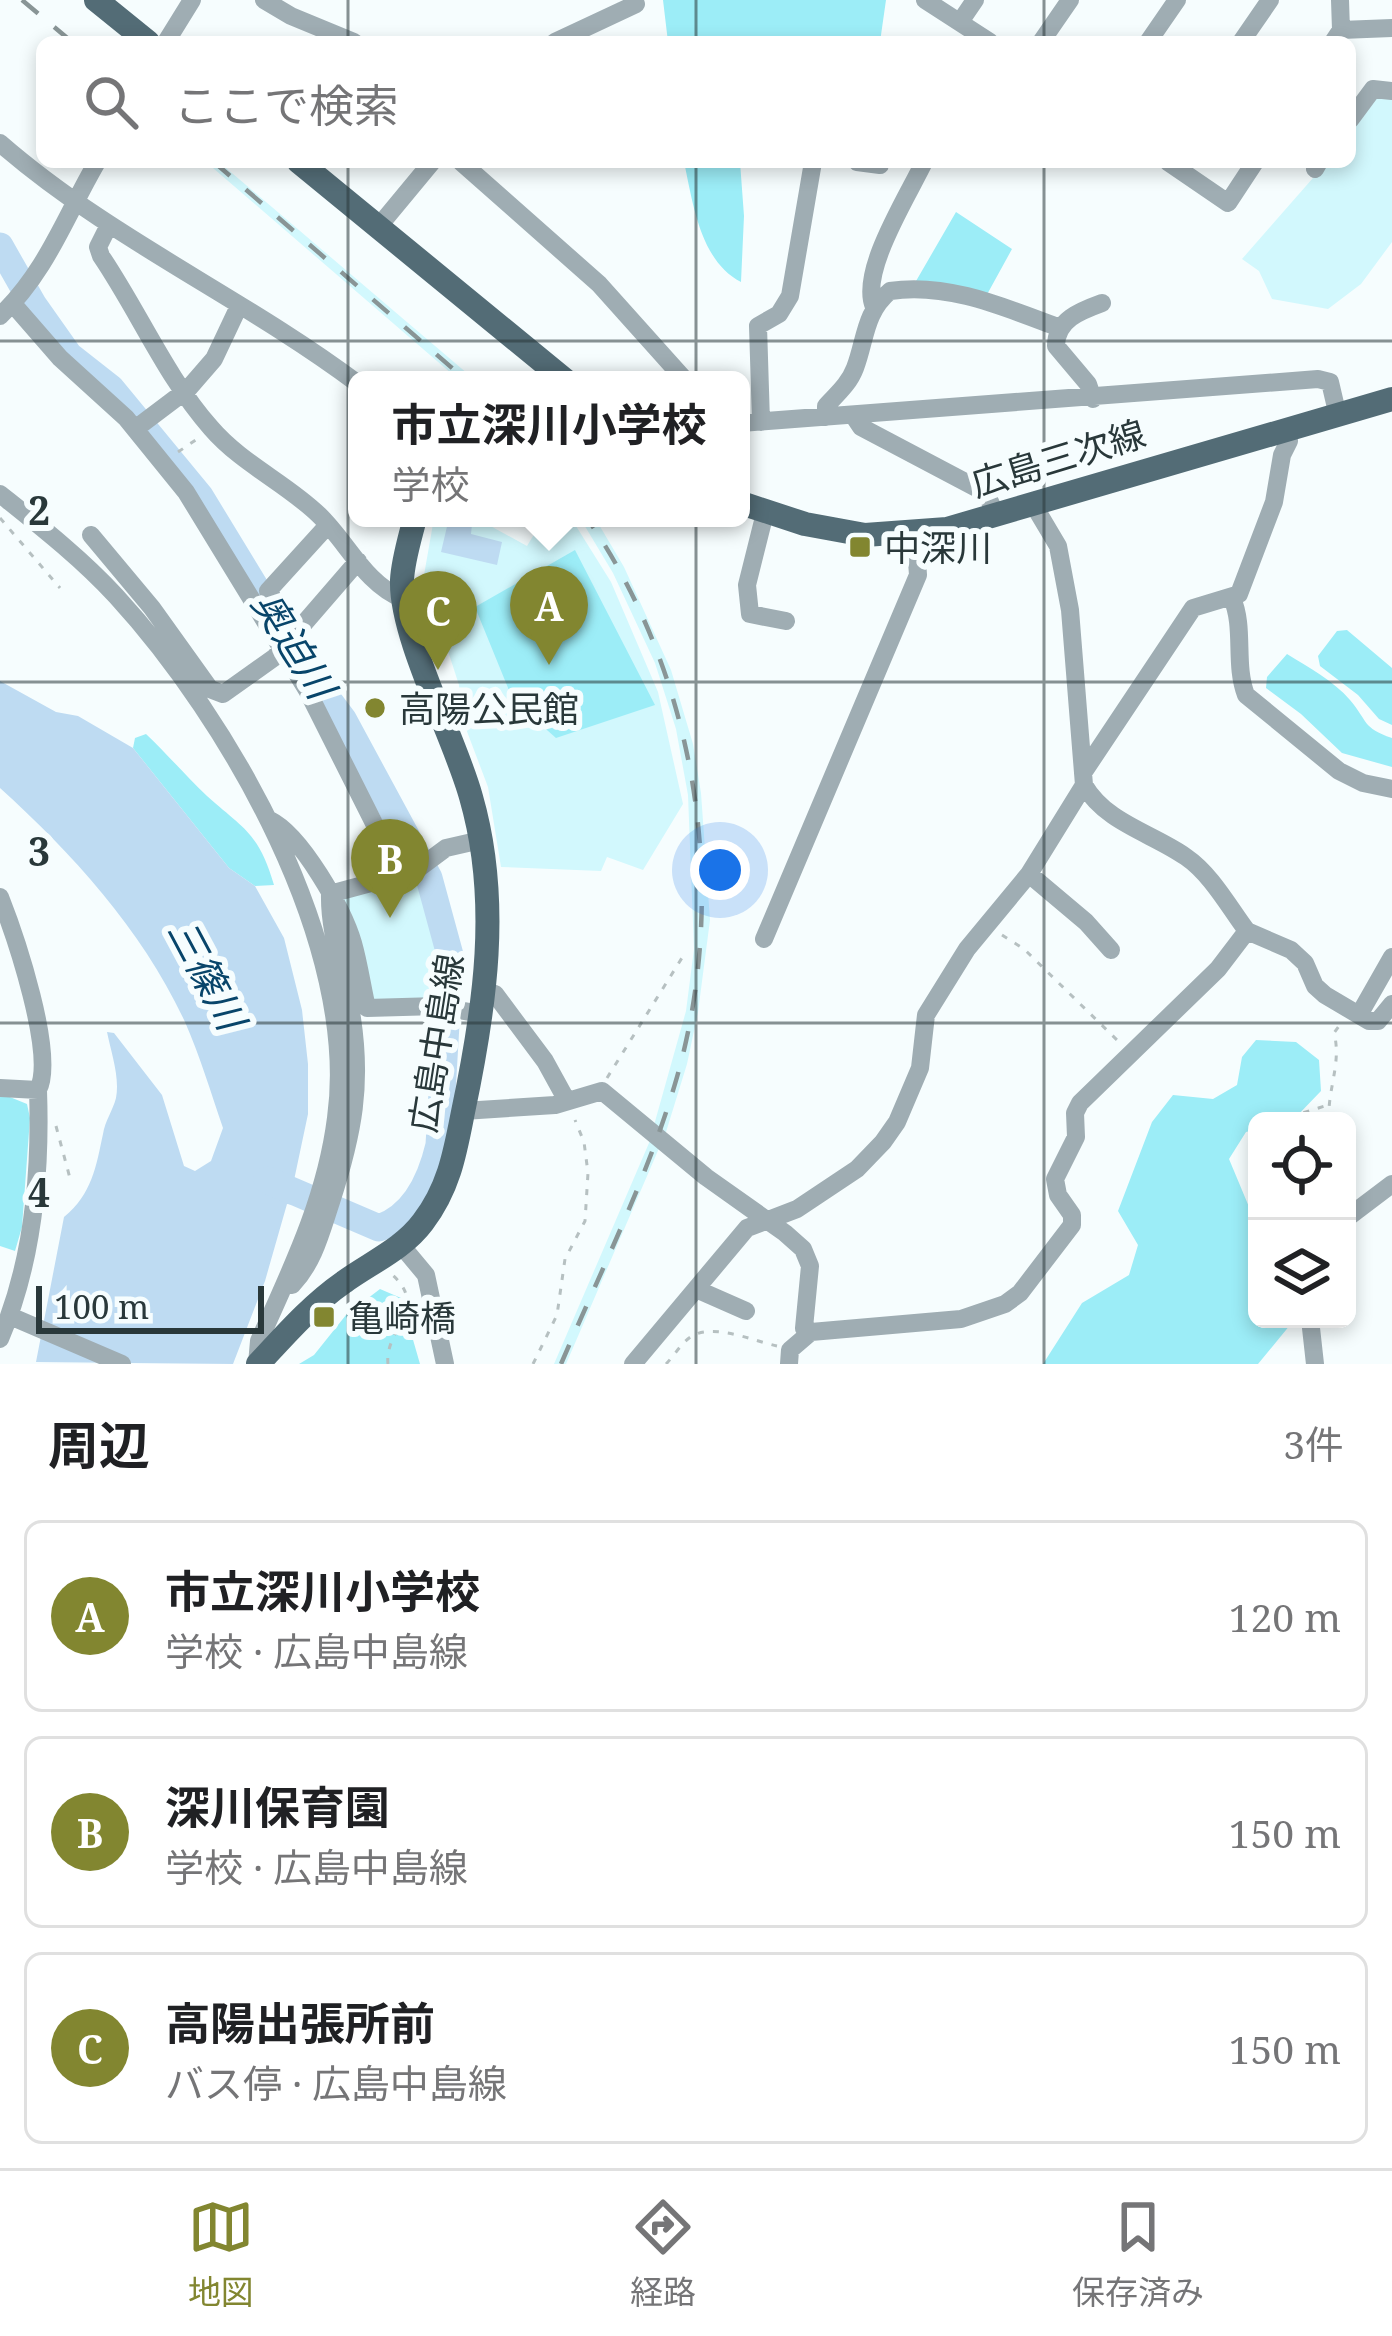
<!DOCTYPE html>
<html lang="ja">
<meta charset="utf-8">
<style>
body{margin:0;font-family:"Noto Serif","Noto Sans JP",serif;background:#f2f2f2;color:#202124}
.controls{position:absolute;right:36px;bottom:36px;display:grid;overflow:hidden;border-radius:18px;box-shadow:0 6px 18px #0003}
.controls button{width:108px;height:108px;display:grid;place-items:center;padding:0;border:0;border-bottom:3px solid #e0e0e0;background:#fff;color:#202124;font:60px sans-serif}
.scale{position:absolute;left:36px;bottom:30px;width:228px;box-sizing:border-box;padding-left:12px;border:6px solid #29383a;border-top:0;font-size:33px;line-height:42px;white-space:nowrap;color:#29383a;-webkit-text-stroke:9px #f6fdfe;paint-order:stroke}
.you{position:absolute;left:720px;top:870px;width:42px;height:42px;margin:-30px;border:9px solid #fff;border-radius:50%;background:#1a73e8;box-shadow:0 0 0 18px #1a73e833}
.badge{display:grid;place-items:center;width:78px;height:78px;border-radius:50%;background:#828630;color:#fff;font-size:39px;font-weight:700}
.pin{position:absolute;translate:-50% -99px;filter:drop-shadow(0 3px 6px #0008)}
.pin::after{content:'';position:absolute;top:63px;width:42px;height:36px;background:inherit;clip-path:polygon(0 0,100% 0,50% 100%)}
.popup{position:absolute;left:348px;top:371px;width:402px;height:156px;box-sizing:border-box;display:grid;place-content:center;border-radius:18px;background:#fff;filter:drop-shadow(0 3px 9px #0005);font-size:39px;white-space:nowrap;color:#757577}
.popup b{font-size:45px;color:#202124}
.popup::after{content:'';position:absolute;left:50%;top:100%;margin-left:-24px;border:24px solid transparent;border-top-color:#fff}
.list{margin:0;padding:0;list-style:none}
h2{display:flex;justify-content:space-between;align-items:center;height:156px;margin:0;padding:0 48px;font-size:51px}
h2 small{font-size:39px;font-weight:400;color:#757577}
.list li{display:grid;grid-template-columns:78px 1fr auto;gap:36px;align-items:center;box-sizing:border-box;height:192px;margin:0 24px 24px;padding:0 24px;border:3px solid #e0e0e0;border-radius:18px}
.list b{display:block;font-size:45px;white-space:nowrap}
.list p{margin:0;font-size:39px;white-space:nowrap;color:#757577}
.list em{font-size:39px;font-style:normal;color:#757577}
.icon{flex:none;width:66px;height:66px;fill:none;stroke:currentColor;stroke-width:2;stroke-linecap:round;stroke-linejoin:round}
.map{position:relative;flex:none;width:1392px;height:1364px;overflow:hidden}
.search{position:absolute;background:#fff;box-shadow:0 6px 18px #0003;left:36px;right:36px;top:36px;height:132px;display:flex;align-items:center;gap:30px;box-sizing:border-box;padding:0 42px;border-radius:18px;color:#757577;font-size:45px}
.sheet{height:804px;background:#fff}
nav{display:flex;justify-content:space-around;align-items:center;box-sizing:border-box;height:168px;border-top:3px solid #e0e0e0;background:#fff;font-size:33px;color:#757577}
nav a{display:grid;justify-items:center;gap:6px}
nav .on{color:#828630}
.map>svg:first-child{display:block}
.built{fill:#d2f8fd}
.green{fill:#9cedf7}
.water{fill:#bedbf2}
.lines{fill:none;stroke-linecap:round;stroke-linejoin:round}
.river{stroke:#bedbf2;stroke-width:27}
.path{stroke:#b6c0c1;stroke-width:3;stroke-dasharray:6 9;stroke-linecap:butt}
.minor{stroke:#9fadb3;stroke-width:18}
.major{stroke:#536c76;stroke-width:24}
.rail{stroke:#899596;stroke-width:4.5;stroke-dasharray:21 21;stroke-linecap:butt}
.grid{fill:none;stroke:#29383a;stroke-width:3;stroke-opacity:0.55}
.poi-dot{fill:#828630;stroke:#f6fdfe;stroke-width:4.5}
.labels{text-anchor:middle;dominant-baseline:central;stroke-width:12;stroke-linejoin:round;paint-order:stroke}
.street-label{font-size:36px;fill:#29383a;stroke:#f6fdfe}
.poi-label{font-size:36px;fill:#29383a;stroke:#f6fdfe;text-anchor:start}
.water-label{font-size:39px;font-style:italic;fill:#08456a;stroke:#f6fdfe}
.grid-label{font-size:39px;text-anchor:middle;font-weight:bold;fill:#29383a;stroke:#f6fdfe;stroke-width:12;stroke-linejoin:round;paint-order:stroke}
</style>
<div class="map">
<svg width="1392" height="1364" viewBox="0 0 1392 1364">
<rect width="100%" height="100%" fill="#f6fdfe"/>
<path class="built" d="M1377,96L1392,99V242L1361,284L1328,309L1272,299L1259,271L1242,259L1327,162H1350V132Z
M206,162H219L475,380H459Z
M434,518H476L527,546L544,518H571L611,582L658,692L683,804L643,870L607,857L601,871L501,867L488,787L460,713L459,685L446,645L431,628L420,598Z
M580,518H595L624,567L671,670L693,744L701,793L710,920L698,1012L687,1064L666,1132L566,1364H554L649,1143L686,1011L694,949L688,795L676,729L655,663L613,573Z
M420,876L441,952L439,997L373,1003L342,897Z"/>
<path class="green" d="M663,0H886L880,42H668Z
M684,162H740L744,216L741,282C700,261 693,203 684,162Z
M956,212L1012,249L984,300L912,288Z
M575,550L655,705L556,738L513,700L475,607Z
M1347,630L1392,668V725L1379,719L1358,695L1320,666L1318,656L1337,631Z
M1287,654C1308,667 1334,681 1350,700C1368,721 1362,728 1392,738V767L1342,753L1301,714L1266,688L1267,677Z
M146,734C167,754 186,776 207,796C244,829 259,833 274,885L255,886L229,868L133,748L135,738Z
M1256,1040L1296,1042L1319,1060L1321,1091L1295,1118L1257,1121V1129L1246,1132L1229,1159L1257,1226V1319H1295L1258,1364H1043L1082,1303L1129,1275L1138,1245L1118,1211L1152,1122L1173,1095L1213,1099L1237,1085L1242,1057Z
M0,1093L27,1104L30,1118L22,1227L15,1251L0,1246Z
M380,1289L401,1298L420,1364H299L314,1355L346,1315Z"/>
<path class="water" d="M449,518L472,524L471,534L502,542L497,565L441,552Z
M0,681L56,712L78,716L133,748L229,868L255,886L284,938L302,1010L308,1064V1114L293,1185L300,1188L295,1205L287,1204L265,1281L233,1364L36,1362L64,1217C92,1194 96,1167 103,1134C105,1121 113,1110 116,1098C120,1077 111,1052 107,1032L114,1033L162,1095L184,1166L195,1171L211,1161L223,1128C211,1093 200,1056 185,1022C143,931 73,854 0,788Z"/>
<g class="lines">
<path class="river" d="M0,246L33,304L69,355L111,388L200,496L304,667L343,719L429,878L450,955L439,1145C431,1179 414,1216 379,1228L267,1180"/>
<path class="path" d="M178,452L200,437
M0,518L60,588
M1002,935L1024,949L1118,1041
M607,1078L685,953
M1292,1121L1296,1115L1328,1105
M1329,1121C1327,1090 1342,1063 1334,1033L1339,1026
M56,1126L71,1182
M388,1364C384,1329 431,1306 390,1273
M533,1364L557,1315L565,1259L585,1221L588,1173L584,1142L575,1120
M666,1364C674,1356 682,1342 692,1336C714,1323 754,1341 777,1346"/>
<path class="minor" d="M264,0L291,16L354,42
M925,0L990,42
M960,22L975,0
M1341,30L1392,28
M166,42L192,0
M555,42L636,4
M1041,42L1070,0
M1148,42L1177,0
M1241,42L1270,0
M1333,42L1341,30L1340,0
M1350,120L1373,89L1392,91
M0,143C109,238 242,297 357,383
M461,162L599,284L685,380
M857,162L880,165
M1168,162L1228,203L1255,162
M1315,169L1319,162
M109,225L98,247L101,256C139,312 166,377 211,428C242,464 286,483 319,515C348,543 365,584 403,599
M379,226L432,162
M13,304L60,358L126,418L186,492L307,690L400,875
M874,307C859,272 908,196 924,162
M0,316C47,271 65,217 97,162
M1093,399L1088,384L1056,346C1056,320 1080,311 1102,303
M853,415L861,427L986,493L996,515
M826,417V406C837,394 849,384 855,368C866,339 864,313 890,291C948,282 1006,308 1060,328
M761,422L758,326L779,314L790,296L813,162
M741,423L1318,379L1330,382L1337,412
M135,429L188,389L214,359L239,306
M0,494C40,526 81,558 116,596C229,719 360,946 336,1118C326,1198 292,1268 259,1341L257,1364
M1033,504L1058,546L1070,610L1084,785C1106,823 1152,833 1186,857C1211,874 1229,907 1247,931
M765,513L747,585L750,614L786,621
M91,535L152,608L210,689L223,694L275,657L358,561
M1232,598C1245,628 1234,664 1246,695L1339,771L1363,783L1392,789
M296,632L268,591L328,525
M1083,773L1193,608L1239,594L1274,502L1282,455L1289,441L1287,429
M270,820C301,835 343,909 353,943C359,964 362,986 367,1008L438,1006L480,1014
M1029,874L1086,922L1111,950
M0,897C15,935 56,1055 38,1090C41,1174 33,1262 0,1339
M764,939L918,575L915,533
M483,991L495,994L545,1061L567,1101
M1359,1015L1392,957
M0,1088L38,1090
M463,1111L555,1105L602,1091L706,1177L785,1233L803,1249L810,1266L804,1328L811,1332L961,1319L1005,1304L1020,1293L1072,1225V1215L1058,1195L1055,1179L1076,1137L1075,1113L1080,1103L1218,969L1247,931L1291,950L1305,963L1315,986L1325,995L1369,1021H1378L1392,1004
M1347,1218L1392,1184
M401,1245L426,1275L445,1364
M292,1285C314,1262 321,1232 331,1202C353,1134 363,1084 351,1012C345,972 329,935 330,894L415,871L446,848L481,840
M696,1289L746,1311
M10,1316L122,1364
M1310,1319L1315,1364
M633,1364L747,1228L797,1209L857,1169L883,1142L897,1122L920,1068L926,1015L967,949L1029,874L1084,785
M789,1364L790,1350L811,1332"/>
<path class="major" d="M96,0L148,42
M299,162L565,380
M741,503L805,524L865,535L947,529L1392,399
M258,1364C285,1335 311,1305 344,1282C370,1263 403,1249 423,1222C449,1188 455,1153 463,1112C485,1008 501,901 471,797C455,738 400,637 402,580C403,560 410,538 415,518"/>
<path class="rail" d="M22,0L72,42
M214,162L466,380
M561,1364C601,1270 649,1175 677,1077C730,890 697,677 587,518"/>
</g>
<path class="grid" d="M348,0V42M696,0V42M1044,0V42M348,162V1364M696,162V1364M1044,162V1364M0,341H1392M0,682H1392M0,1023H1392"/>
<g class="poi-dot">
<rect x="848" y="535" width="24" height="24" rx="6"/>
<circle cx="375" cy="708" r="12"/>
<rect x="312" y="1305" width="24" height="24" rx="6"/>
</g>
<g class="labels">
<g class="street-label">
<text transform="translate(1058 458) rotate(-17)">広島三次線</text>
<text transform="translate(436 1043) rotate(-81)">広島中島線</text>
</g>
<g class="poi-label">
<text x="884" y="547">中深川</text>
<text x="399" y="708">高陽公民館</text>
<text x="348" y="1317">亀崎橋</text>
</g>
<g class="water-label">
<text transform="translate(295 644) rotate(58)">奥迫川</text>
<text transform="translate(208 974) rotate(62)">三篠川</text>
</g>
</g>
<g class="grid-label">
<text x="39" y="525">2</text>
<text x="39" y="866">3</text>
<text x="39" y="1207">4</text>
</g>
</svg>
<div class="controls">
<button><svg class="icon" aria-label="locate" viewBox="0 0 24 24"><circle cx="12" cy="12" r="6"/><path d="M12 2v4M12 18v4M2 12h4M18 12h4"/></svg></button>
<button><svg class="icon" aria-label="layers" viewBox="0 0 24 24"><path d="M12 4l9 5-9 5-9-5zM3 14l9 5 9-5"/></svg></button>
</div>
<div class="scale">100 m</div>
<div class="you"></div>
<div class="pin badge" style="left:549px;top:665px">A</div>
<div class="popup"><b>市立深川小学校</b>学校</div>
<div class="pin badge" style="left:390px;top:918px">B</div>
<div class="pin badge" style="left:438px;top:670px">C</div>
<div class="search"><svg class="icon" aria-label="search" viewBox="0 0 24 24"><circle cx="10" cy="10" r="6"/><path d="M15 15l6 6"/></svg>ここで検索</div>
</div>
<section class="sheet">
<h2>周辺<small>3件</small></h2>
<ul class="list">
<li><span class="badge">A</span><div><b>市立深川小学校</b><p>学校 · 広島中島線</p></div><em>120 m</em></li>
<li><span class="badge">B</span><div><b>深川保育園</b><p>学校 · 広島中島線</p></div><em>150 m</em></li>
<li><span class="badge">C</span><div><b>高陽出張所前</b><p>バス停 · 広島中島線</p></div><em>150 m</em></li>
</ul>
</section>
<nav>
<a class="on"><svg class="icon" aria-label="map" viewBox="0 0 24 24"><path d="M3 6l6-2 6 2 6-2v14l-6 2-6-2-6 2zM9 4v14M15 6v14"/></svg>地図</a>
<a><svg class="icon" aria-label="directions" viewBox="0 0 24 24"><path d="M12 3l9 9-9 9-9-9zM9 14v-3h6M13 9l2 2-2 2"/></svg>経路</a>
<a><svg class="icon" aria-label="saved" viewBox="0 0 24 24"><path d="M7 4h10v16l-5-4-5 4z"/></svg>保存済み</a>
</nav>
